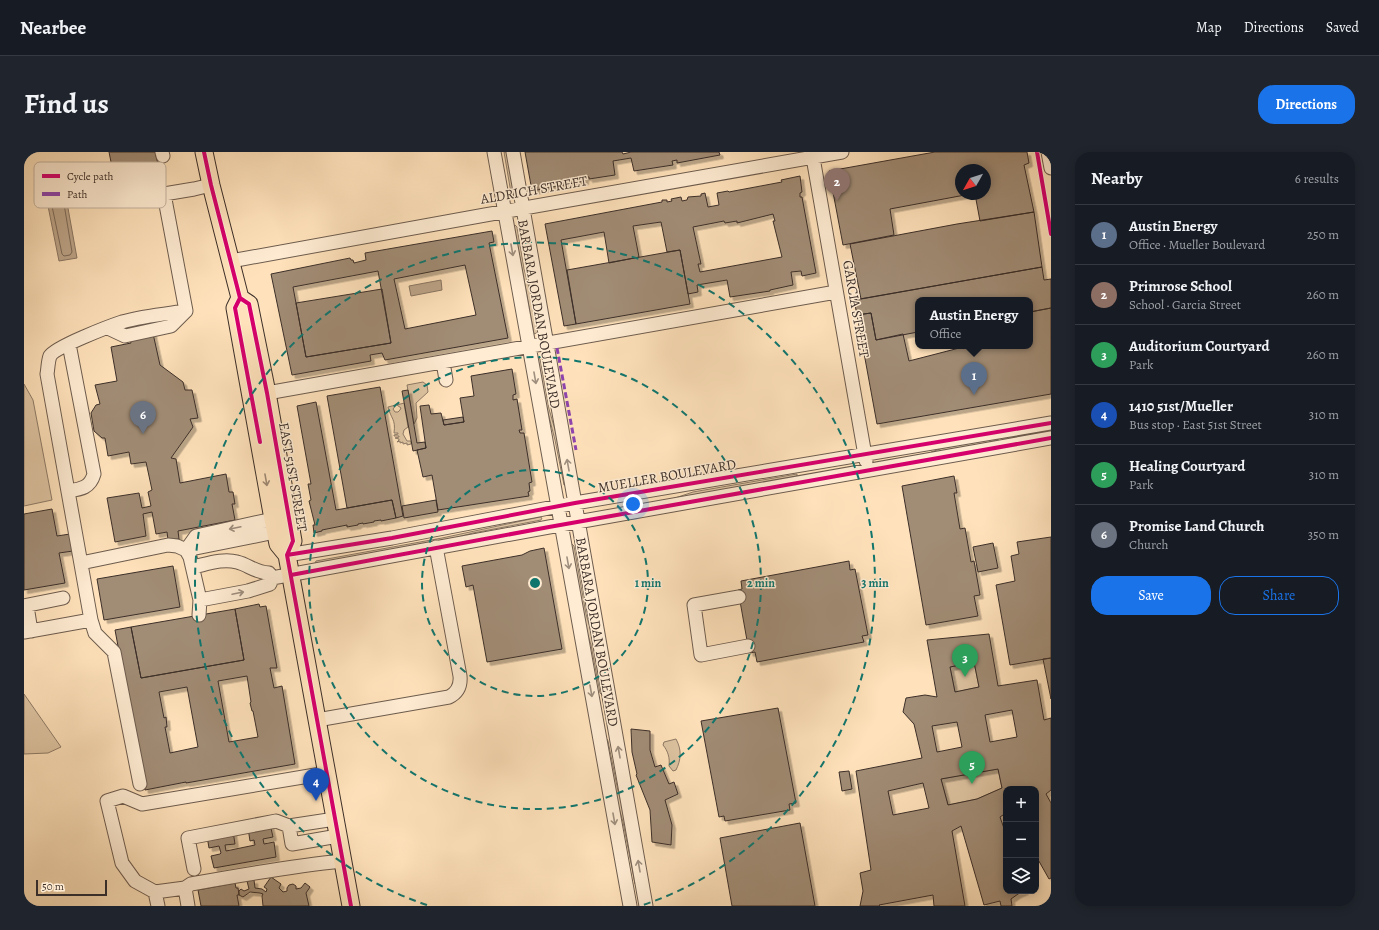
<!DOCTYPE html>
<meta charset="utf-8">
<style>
body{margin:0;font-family:Alegreya,serif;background:#20242c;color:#f1f3f6}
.controls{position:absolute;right:12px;bottom:12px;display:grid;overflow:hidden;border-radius:8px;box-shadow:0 2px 10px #0003}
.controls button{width:36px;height:36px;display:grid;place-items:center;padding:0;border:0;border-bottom:1px solid #363941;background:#171b24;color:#f1f3f6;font:20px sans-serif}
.compass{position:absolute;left:931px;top:12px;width:36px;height:36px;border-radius:50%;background:#171b24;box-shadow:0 2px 10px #0003;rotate:231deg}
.scale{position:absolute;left:12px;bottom:10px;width:71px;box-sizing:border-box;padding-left:4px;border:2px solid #3c2f29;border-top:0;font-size:11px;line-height:14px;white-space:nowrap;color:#3c2f29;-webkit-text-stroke:3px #ffecd3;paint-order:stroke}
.you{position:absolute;left:609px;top:352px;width:14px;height:14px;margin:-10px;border:3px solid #fff;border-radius:50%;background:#1a73e8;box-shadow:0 0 0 6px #1a73e833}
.badge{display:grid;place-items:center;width:26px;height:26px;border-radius:50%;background:#1a73e8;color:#fff;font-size:13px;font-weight:700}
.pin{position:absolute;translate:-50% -33px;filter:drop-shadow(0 1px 2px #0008)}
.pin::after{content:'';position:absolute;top:21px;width:14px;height:12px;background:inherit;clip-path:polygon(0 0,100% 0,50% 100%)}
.popup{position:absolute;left:891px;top:145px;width:118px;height:52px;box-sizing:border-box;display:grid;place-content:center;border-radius:8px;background:#171b24;filter:drop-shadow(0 1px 3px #0005);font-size:13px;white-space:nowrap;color:#9ea1a6}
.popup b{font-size:15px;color:#f1f3f6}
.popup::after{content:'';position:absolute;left:50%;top:100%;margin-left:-8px;border:8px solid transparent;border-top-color:#171b24}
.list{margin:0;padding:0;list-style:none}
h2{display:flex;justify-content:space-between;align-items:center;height:52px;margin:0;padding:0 16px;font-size:17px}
h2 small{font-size:13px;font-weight:400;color:#9ea1a6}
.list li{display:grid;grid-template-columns:26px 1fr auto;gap:12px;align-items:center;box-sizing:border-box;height:60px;padding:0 16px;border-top:1px solid #363941}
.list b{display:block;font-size:15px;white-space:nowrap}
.list p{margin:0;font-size:13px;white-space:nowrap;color:#9ea1a6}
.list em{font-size:13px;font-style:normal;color:#9ea1a6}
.actions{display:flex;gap:8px;padding:12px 16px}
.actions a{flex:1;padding:9px 0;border:1px solid #1a73e8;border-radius:16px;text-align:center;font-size:14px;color:#1a73e8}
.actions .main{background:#1a73e8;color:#fff}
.icon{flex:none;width:22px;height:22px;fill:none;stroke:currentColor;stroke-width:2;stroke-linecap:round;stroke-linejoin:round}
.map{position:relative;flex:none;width:1027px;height:754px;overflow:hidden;border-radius:16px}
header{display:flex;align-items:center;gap:24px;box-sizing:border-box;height:56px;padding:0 20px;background:#171b24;border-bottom:1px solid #363941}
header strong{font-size:19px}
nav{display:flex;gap:22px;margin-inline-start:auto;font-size:14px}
.intro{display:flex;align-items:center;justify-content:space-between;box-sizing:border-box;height:96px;padding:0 24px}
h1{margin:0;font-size:28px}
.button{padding:10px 18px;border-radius:16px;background:#1a73e8;color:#fff;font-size:14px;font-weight:700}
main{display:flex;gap:24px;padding:0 24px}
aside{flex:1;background:#171b24;border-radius:16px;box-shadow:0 2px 10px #0003}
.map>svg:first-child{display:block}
.green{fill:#dec4a2;stroke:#8d7a66}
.water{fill:#bda589;stroke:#897663}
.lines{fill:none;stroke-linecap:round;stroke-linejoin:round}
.shore{stroke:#7c6a59;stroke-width:1}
.building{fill:#a18c75;stroke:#3c2f29;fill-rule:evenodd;filter:url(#shadow)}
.minor-casing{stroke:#6d5c4e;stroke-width:15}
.major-casing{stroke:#3c2f29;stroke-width:19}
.minor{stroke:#ffecd3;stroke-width:13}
.major{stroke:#ffe2bb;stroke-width:17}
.quiet{stroke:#8e44ad;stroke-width:3;stroke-dasharray:6 3;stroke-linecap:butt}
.cycleway-casing{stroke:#ffecd3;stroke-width:6}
.cycleway{stroke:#d6006c;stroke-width:4}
.oneway{stroke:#9e8e7e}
.oneway2{stroke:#9e8872}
.ring{fill:none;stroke:#0f766e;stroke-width:2;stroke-dasharray:7 5}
.labels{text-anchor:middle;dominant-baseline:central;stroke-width:3;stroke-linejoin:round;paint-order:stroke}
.street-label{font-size:14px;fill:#3c2f29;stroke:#ffecd3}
.key{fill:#ffecd3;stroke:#c4b3a0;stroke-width:1}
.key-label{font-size:11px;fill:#3c2f29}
.centre{fill:#0f766e;stroke:#ffecd3;stroke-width:2}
.ring-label{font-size:12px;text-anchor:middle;font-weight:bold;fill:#0f766e;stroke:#ffecd3;stroke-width:3;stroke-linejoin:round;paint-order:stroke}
</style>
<header>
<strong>Nearbee</strong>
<nav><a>Map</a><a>Directions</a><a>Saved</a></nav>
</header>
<div class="intro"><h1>Find us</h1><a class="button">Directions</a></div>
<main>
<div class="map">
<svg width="1027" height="754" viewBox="0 0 1027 754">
<defs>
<filter id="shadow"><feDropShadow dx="3.5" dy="3.5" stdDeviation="0" flood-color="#0004"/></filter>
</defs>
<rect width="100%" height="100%" fill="#ffe2bb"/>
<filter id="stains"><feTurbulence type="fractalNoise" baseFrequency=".005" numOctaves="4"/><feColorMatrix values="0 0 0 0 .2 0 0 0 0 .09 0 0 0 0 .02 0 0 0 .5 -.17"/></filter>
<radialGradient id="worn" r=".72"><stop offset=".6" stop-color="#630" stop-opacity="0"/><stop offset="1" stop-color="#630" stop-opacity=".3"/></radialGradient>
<path class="green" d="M480,0H483L491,43H489L487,41Z
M491,73L493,75L500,117L511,157L515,180L510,182L490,74Z
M514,205L516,207L525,257L534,288L543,333H540L531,288L523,257L513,206Z
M399,230L403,233L404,240L392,251L393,266L390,272L383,233Z
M0,232L9,248L28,348L0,354Z
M380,251L384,275L380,278L379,282L383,289H387V292L383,293V291L379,292V290L376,291V289L373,290L375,288V287L371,286L375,285V284H370V283L374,282V281H370C372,267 367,267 364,255L372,253L369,257L371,260H374L376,258L377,256L373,253Z
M974,286L975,287L957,293L907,303V300L919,296Z
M773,322V324L753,330L648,347L669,340Z
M516,365L518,366L517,368L449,381L419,389L292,412L291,411L292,409L418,386Z
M548,392L550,394L562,462L568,483L578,543L576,541L567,493L562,477L547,393Z
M950,510L955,535L931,540L926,515Z
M0,542L37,595L24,601L0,602Z
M582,587H583L584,589L594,639L600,660L612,733L611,732L599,670L590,639Z
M652,587C658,598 657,608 652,618L649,619L645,614C646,606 644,599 639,593L640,590Z
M974,617L978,636L953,647L924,653L917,627Z"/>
<path class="water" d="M42,45L53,106L35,109L23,49Z
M417,128L418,138L387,144L385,134Z"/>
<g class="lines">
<path class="shore" d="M38,50L40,52L48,100L46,103L40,104L38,102L28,54L30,52Z"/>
</g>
<path class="building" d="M85,0H131L134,12L89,20Z
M501,0H598L599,2L607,0H695L696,3L653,11V8L648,9L649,13L610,19L607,6L589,9L591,23L565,27V25H561V29L508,39Z
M911,0H1003L1005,11L1000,13L1010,60L956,69L951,42H961V18H937V42H941V43L866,57L870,83L819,93L805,19Z
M776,24L778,40L776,41V45H778L792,121L778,124L777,119L767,120L769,133L746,138V139L706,145L703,128L673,133L674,140L664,142L656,98L643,100L637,70L609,74L615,105L585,111L580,80L537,88L552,172L540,174L521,72L638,50V48H643V50L648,49L647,47L657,45L658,49L663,48L664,45L677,44V42L681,41L684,55L695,53L693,41L704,39L705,40L710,39L758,30L757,28ZM749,62L751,69H749L758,105L676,120L674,112H677L669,75L700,69L701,71L713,69V71Z
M33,34L34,41L18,44L17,37Z
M1010,60L1018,115L837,147L826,92L933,72Z
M468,79L470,90L465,91L484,186L361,208L358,201L346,203L347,209L268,223L247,122L326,106L327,108H329L330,111L342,108L341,101ZM441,113L452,163L381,177L370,127ZM354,119L367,191L282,205L269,135Z
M656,98L666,152L552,172L543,118Z
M1018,115L1020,128L1027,127V156L1006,160V148H894V180L852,188L847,161L833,163L830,148Z
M358,137L367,191L282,205L272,151Z
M1027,156V242L853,272L833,163L847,161L852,188L879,182L885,209L943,194H1006V160Z
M126,168L136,213L159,230L161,238H168L174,266L166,267L169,275L147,306L152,307L156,331L202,322L205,340H209L211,352H208L211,368L154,379L155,387L144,388L143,380L132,382L128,360L119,362L122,384L91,390L83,346L115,341L118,356L127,354L124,340L128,338L122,310L107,312L105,300L84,304L81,286H78L70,279L67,261L72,253L76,252L71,233L93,229L87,195L107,191L103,173Z
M488,217L492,242L489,243V248L493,247L498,278H495L496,281H500L508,330L505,331L506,339L504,340L505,344L414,358L408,323L399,325L393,298L402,296L396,254L405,253L407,262L417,261L420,273L440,270L436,246L450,244L447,224Z
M356,235L379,364L372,366L368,348L323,356L303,244Z
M384,238L393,291L401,290L402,296L389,299L378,239Z
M292,250L312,358L368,348L372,366L357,369V368L350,369V370L339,372V371L334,372V373L323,375V373L298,378V379L290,381L289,373H291L285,349L287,348L284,332H287L273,254Z
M439,265L440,270L420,273L419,268Z
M930,324L933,341H930L936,377L941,376L947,410L950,409L956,443L950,444L954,464L902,473L878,334Z
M412,348L414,360L380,366L378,354Z
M28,357L33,384L46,382L49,399L35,401L41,431L0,438V362Z
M1027,385V506L986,513L972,433L991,429L987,404L995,402L993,390Z
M969,391L974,416L954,420L949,395Z
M520,396L538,497L463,510L449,433L442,435L438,414L498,403L506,399Z
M825,409L826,418L831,417L844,483L838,484L840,490L733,510L731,500L726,501L724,494L714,438L718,437L717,429Z
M149,414L156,455L80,468L73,427Z
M235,452L236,455L242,454L253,516H246L250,536L258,534L271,612L162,631V630L121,638L91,478L107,475L117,526L220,508L211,457ZM223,524L227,550L226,551L228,559H229L234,585L205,590L194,529ZM163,535L174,595L146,601L141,575H143L142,565L140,566L135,540Z
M211,457L220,508L117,526L107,475Z
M965,482L974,534L1013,528L1020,568L1027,566V638L1022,642L1027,651V726L1025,727L1012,704V637H982V661L976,665L982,682V739H1001L994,742L987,747L988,754H977L976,749L960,753L937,674L928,679L941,754H910L909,743L855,753L856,754H836L839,739L836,721L847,718L832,619L898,606L890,572L879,560L882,546L901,543L913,545L903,488ZM950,510L955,535L931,540L926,515ZM988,558L993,585L966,590L961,563ZM933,570L938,595L913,600L908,574ZM974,617L978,636L953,647L924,653L917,627ZM899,631L905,656L869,663L864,639Z
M1027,506V547L1019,507Z
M754,556L772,651L765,652L766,658L701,669L700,664L695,665L677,569Z
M607,577L626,579V598L631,615L637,613L645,632L650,630L654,642L641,648L648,673L647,693L628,690L626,658L612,623L613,622L608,600Z
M825,619L828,637L818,639L815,620Z
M776,671L791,754H708L696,686Z
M246,672L249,685L239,687L240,692L250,690L252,705L190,716L187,704L196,702L197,701L195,694L185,696L183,684L209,679L211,692L201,693L202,699L231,693L230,688L226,689L224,676Z
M247,725L257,732L255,736L259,740L263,739V736L265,733L269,732L272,734V737L277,736L281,731L286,735L282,741L285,754H239L238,744L239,742L236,741L226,740L219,745L215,743V739L217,737L220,739L225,737L223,729L230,728L231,736L238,737L242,740L243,737L240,735Z
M211,731L212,736H214L215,743H213L215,754H177L174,738Z"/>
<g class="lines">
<defs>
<path id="minor" d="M138,0L139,4
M470,0L606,754
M489,0L622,754
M788,0L842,309
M1024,0L1027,16
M207,109L461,63L818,0
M162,159L140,42L170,37L187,33
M84,176L101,184L147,174L162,159
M419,210L422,228
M243,241L812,140
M44,339C57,337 66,336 70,322L45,192
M162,398L172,384L249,367
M162,398L251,380
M263,403L368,386L551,351L1027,271
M57,411L144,393L153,394L162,398L166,405L176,448L175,463
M169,415C183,412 199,406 213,410C225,413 230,420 245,421L248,426
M248,426L525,375L1027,286
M715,445L670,453L677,503L724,494
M176,448L224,439L246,432L248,426
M0,454L39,446
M3,454L7,479
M0,480L67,468
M293,568L425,545C433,541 437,534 436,524L412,395
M116,632L90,500L71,481L67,468L23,222C24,217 24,209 26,204C31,195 86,174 98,170C119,164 141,162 162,159
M311,667L265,674L268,692L314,684
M170,717L164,686L252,669L265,674
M161,736L164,754
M131,740L111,729L98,711L83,649L99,644L118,652L303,621
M134,754L131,740L161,736L167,732C217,723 268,714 318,709"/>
<path id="major" d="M180,0L187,33L216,146L225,152L243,241L269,389L263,403
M216,146L211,156L249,367L254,392L263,403L327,754"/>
</defs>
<use href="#minor" class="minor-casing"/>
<use href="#major" class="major-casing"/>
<use href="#minor" class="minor"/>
<use href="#major" class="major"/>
<path class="quiet" d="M533,196L552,298"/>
<defs>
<path id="cycleway" d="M180,0L187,33L216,146L225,152L243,241L269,389L263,403L327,754
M1013,0L1027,82
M216,146L211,156L236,290
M263,403L368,386L551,351L1027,271
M267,423L525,375L1027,286"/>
</defs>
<use href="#cycleway" class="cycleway-casing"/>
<use href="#cycleway" class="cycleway"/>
</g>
<defs><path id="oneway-shaft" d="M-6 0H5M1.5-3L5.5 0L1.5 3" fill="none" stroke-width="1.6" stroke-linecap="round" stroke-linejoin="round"/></defs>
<g class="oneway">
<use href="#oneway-shaft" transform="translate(488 98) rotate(80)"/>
<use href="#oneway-shaft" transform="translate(511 226) rotate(80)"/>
<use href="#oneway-shaft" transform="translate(544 313) rotate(-100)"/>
<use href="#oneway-shaft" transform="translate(211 376) rotate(168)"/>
<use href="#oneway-shaft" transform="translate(544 411) rotate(80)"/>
<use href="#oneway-shaft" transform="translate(214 441) rotate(-12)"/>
<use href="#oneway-shaft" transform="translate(567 539) rotate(80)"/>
<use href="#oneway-shaft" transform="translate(595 600) rotate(-100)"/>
<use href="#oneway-shaft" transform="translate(590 667) rotate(80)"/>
<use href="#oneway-shaft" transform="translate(615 714) rotate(-100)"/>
</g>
<use class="oneway2" href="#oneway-shaft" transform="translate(242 328) rotate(80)"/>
<g class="ring">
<circle cx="511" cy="431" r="113"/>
<circle cx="511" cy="431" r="226"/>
<path d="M403 753A340 340 0 1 1 619 753"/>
</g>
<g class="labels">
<g class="street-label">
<text transform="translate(510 38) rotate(-10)">ALDRICH STREET</text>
<text transform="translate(832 157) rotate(80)">GARCIA STREET</text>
<text transform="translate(515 162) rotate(80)">BARBARA JORDAN BOULEVARD</text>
<text transform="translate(643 324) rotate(-10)">MUELLER BOULEVARD</text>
<text transform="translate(269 325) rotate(80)">EAST 51ST STREET</text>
<text transform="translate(573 480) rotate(80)">BARBARA JORDAN BOULEVARD</text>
</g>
</g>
<rect x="10" y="10" width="132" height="46" rx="6" class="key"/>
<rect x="18" y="22" width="18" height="4" fill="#d6006c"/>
<rect x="18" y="40" width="18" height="4" fill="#8e44ad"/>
<g class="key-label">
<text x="43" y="28">Cycle path</text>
<text x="43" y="46">Path</text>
</g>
<circle cx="511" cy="431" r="6" class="centre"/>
<g class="ring-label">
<text x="624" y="435">1 min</text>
<text x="737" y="435">2 min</text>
<text x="851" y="435">3 min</text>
</g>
<rect width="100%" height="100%" filter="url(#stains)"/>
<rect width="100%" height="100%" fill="url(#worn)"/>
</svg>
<div class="controls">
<button>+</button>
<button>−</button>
<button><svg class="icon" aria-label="layers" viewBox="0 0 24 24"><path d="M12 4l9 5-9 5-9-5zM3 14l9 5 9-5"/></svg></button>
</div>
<svg class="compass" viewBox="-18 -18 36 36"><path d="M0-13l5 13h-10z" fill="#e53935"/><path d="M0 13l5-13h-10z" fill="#9ea1a6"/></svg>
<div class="scale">50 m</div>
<div class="you"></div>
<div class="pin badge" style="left:950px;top:243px;background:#5c6f8a">1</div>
<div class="popup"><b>Austin Energy</b>Office</div>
<div class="pin badge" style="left:813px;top:49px;background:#8d6e63">2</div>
<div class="pin badge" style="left:941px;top:525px;background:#2e9e5b">3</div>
<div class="pin badge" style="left:292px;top:649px;background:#1a4fb4">4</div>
<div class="pin badge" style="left:948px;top:632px;background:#2e9e5b">5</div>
<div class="pin badge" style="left:119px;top:282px;background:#6b7280">6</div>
</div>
<aside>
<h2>Nearby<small>6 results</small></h2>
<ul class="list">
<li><span class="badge" style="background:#5c6f8a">1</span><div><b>Austin Energy</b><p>Office · Mueller Boulevard</p></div><em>250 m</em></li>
<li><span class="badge" style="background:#8d6e63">2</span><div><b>Primrose School</b><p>School · Garcia Street</p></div><em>260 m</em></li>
<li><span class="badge" style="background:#2e9e5b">3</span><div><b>Auditorium Courtyard</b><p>Park</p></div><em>260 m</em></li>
<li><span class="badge" style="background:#1a4fb4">4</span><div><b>1410 51st/Mueller</b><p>Bus stop · East 51st Street</p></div><em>310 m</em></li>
<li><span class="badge" style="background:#2e9e5b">5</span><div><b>Healing Courtyard</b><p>Park</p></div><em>310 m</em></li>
<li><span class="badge" style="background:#6b7280">6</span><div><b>Promise Land Church</b><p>Church</p></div><em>350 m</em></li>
</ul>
<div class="actions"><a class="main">Save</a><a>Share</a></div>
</aside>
</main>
